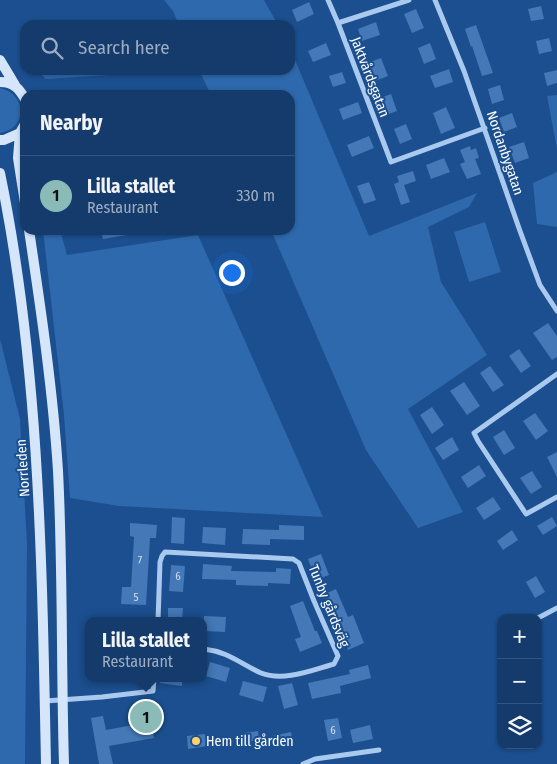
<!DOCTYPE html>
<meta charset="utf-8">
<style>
body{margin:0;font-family:"Fira Sans Condensed",sans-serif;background:#214673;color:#f1f3f6}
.controls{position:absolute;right:15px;bottom:15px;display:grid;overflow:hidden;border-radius:10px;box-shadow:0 1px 4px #0004}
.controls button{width:45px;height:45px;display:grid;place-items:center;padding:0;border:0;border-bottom:1px solid #33557e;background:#143b6b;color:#f1f3f6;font:25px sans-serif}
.you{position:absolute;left:231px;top:272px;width:18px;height:18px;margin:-12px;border:4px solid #fff;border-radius:50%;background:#1a73e8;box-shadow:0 0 0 8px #1a73e833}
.badge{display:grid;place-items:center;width:32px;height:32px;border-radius:50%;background:#8bbbb9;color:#111;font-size:16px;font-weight:700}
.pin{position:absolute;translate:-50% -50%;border:2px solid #fff;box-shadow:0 1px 5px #0006}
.popup{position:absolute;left:85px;top:617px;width:122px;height:65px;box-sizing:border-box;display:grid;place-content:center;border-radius:10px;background:#143b6b;filter:drop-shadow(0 1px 4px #0005);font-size:16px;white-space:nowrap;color:#9dadc1}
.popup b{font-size:19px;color:#f1f3f6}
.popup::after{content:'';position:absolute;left:50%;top:100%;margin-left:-10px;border:10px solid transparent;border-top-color:#143b6b}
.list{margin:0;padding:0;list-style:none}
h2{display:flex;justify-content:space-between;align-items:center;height:65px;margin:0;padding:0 20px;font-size:21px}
h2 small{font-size:16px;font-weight:400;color:#9dadc1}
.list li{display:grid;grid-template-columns:32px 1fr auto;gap:15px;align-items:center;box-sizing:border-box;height:80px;padding:0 20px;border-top:1px solid #33557e}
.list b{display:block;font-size:19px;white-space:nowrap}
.list p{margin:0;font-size:16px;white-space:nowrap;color:#9dadc1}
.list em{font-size:16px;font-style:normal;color:#9dadc1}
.icon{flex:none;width:28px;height:28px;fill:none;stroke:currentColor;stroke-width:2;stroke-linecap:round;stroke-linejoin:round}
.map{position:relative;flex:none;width:557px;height:764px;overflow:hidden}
.search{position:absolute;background:#143b6b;box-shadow:0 1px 4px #0004;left:20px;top:20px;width:275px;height:55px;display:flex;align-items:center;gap:12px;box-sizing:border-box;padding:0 18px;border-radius:15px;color:#9dadc1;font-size:19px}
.panel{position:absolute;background:#143b6b;box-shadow:0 1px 4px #0004;left:20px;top:90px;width:275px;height:145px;border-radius:15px}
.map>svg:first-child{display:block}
.green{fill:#2e69ad}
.building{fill:#4478b7}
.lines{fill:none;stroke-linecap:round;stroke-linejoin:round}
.street{stroke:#a9c9ee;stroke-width:5}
.secondary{stroke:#d6e6fa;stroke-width:10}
.poi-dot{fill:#ffd166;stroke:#1b4f8f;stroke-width:2}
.labels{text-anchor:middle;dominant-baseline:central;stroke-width:4;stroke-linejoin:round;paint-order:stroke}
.number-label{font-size:11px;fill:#d0dded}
.street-label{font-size:14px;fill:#fff;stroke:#1b4f8f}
.poi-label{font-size:14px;fill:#fff;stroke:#1b4f8f;text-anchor:start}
</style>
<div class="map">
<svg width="557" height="764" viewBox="0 0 557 764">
<rect width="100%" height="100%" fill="#1b4f8f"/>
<path class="green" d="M164,0H264L278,25H179L173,11Z
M290,48L369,236L477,193L469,207L428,227L441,282L487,355L408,409L463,512L418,528L366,450L271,230H290V95H211L199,70H290Z
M36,70H109V75L46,79Z
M0,88C27,94 28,128 0,133Z
M557,95V149L547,96Z
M557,172V227L537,224L533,183Z
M485,222L501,272L469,282L454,232Z
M43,230H60L67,255L198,235L323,517L119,506L70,498L64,415Z
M0,339L20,419L27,544L25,764H0Z"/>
<path class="building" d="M309,2L314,14L297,22L292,10Z
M541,6L544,19L531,21L528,9Z
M416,9L424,28L412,33L404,14Z
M376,22L380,35L362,41L358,29Z
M476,25L493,73L482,76L472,46L471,47L465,29Z
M549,38L552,51L539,54L536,41Z
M326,43L331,55L313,62L308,51Z
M430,43L436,59L424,64L418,48Z
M381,58L388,76L375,81L368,63Z
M449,69L453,82L435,88L430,76Z
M557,70V83L547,86L544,73Z
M342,72L346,83L333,87L329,76Z
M500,85L504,100L492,104L488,89Z
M391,94L397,111L386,115L380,98Z
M358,102L362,113L343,120L339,109Z
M446,107L455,128L441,134L433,113Z
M512,113L517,127L504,132L499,118Z
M406,124L412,139L400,144L394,129Z
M369,136L374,148L352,157L347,145Z
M524,142L529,158L515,163L509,147Z
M470,146L471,150L476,148L479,158L475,159L481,174L467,179L460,164L465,162L460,150Z
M444,158L450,172L431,179L426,165Z
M413,171L416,181L404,185L410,202L401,205L394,184L399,182L397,176Z
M369,182L376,200L364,204L357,186Z
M101,230H133V234L103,239Z
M548,323L557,336V357L552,360L533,333Z
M519,349L531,366L521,373L509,356Z
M490,366L504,385L493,392L480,373Z
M464,382L480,406L467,415L450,391Z
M432,407L444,425L432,434L420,415Z
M535,413L548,431L536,440L523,421Z
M504,430L515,448L504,455L493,437Z
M452,437L459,450L443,460L435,448Z
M557,452V477L547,457Z
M479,465L486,476L468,488L461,477Z
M532,471L542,487L531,494L520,478Z
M493,497L501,509L484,520L476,508Z
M172,517L185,518L184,544L171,543Z
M552,517L557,526L543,535L537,526Z
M130,523L157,525L156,538H150L146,605L121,604L122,587H131L134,537L130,536Z
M279,525L304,526V540L270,539V545L242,544L243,529L279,530Z
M203,527L226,528L225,545L202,543Z
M512,530L518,540L503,550L497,541Z
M321,554L329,575L316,580L308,559Z
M203,564L232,566L231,571L276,572V568L291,569L290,584L268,583V586L236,585V580L202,579Z
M171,565L185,566L183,592L169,591Z
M536,576L545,592L535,598L526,582Z
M336,589L348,617L353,615L364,643L348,650L325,594Z
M303,601L315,631H317L322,643L300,652L295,639L301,637L290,606Z
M168,608H183L182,621H168Z
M204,616L226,617L225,632L204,631Z
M210,662L230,668L226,682L206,676Z
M368,665L371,678L340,686L341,693L312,699L308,683L350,674L349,670Z
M160,678H182V686L160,683Z
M243,681L267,687L263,702L239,695Z
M292,683L298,705L284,709L278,686Z
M148,708L154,738L109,746L113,764H99L91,718L103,716L106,730L144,723L141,709Z
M338,718L342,738L328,741L324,720Z
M370,725L373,739L353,743L350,730Z
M258,731L259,740L245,742L244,733Z
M291,732L293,743L275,747L272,736Z
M205,734L207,746L188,749L187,736Z"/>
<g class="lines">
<path class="street" d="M328,0L338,23L391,162L485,128
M435,0L464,71L520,231L540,285L557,311
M338,23L409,0
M557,374L474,433L478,441L526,514L557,497
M538,618L557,608
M158,621L160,562L162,556L165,552L293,559L299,563L314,601L338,656L334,664C312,670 284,682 261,673C239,663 229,652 204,649
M45,701L102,697L153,691L154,678
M303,764L315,759L379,750"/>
<path class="secondary" d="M0,60L15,85
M0,82C13,82 19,88 25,99
M20,133L18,158L25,203
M0,140H4L20,133L25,124
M0,173C40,367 42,566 46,764
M29,230C41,310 53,391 58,471C63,569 61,667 64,764"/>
</g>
<circle class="poi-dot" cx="196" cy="741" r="5"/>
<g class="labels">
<g class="number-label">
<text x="140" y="560">7</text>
<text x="178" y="576">6</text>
<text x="136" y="597">5</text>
<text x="333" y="730">6</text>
</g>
<g class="street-label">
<text transform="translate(370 77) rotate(69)">Jaktvårdsgatan</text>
<text transform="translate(505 153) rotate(71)">Nordanbygatan</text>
<text transform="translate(23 468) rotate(-94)">Norrleden</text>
<text transform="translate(329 606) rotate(68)">Tunby gårdsväg</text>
</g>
<g class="poi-label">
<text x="206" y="741">Hem till gården</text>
</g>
</g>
</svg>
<div class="controls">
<button>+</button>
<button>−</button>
<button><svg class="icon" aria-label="layers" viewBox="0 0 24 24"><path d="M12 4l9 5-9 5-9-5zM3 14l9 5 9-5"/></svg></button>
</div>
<div class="you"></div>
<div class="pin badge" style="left:146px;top:717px">1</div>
<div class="popup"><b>Lilla stallet</b>Restaurant</div>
<div class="search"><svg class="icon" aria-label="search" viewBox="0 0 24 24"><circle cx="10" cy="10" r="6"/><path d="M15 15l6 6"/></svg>Search here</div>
<section class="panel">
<h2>Nearby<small></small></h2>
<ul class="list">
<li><span class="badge">1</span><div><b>Lilla stallet</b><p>Restaurant</p></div><em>330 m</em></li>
</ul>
</section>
</div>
